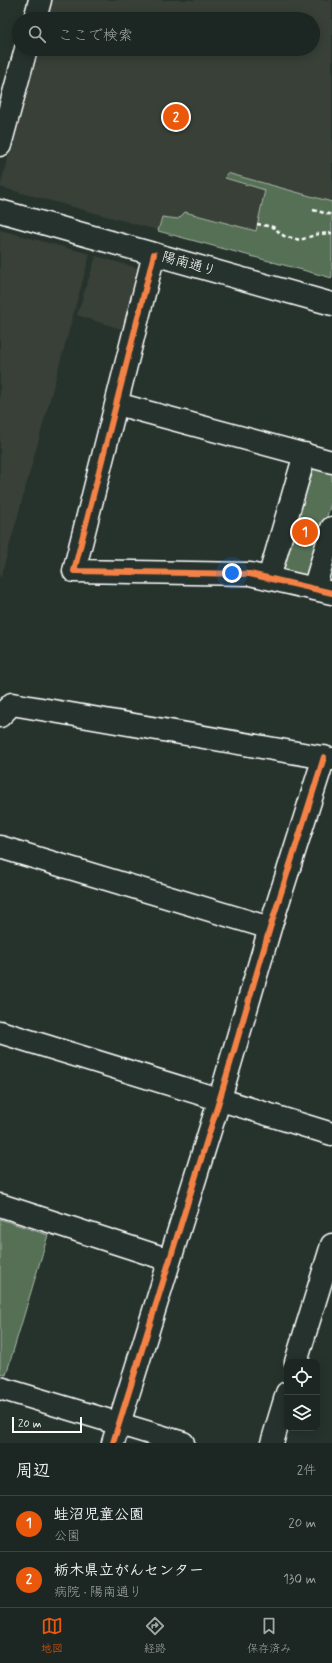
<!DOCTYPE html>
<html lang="ja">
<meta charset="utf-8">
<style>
body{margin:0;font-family:Mynerve,"Klee One",sans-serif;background:#252e2a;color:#f1f3f6}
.controls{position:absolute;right:12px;bottom:12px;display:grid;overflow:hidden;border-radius:8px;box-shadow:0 2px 10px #0003}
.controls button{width:36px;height:36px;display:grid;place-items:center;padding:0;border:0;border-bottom:1px solid #3a4340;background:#1c2622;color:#f1f3f6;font:20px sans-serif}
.scale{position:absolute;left:12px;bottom:10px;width:70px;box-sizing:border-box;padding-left:4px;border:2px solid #fff;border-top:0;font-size:11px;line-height:14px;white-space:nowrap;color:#fff;-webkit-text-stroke:3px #26332d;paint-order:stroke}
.you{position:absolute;left:232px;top:573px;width:14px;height:14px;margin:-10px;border:3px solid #fff;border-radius:50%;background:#1a73e8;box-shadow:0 0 0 6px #1a73e833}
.badge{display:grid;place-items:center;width:26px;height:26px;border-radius:50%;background:#ea580c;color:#fff;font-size:13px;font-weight:700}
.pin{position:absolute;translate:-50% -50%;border:2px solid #fff;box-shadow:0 1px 4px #0006}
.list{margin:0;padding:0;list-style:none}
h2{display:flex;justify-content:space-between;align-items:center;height:52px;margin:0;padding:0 16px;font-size:17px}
h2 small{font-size:13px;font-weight:400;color:#a0a5a5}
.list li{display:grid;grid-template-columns:26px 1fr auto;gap:12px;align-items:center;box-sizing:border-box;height:56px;padding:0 16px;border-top:1px solid #3a4340}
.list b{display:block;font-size:15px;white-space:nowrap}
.list p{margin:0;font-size:13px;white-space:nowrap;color:#a0a5a5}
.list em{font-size:13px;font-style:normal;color:#a0a5a5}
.icon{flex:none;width:22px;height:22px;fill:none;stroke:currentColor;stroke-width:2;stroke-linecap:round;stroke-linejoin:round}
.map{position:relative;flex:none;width:332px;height:1443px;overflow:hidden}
.search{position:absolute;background:#1c2622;box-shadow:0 2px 10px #0003;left:12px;right:12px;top:12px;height:44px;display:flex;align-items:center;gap:10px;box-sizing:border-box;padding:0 14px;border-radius:22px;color:#a0a5a5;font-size:15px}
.sheet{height:164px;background:#1c2622}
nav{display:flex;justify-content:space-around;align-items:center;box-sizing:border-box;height:56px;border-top:1px solid #3a4340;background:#1c2622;font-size:11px;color:#a0a5a5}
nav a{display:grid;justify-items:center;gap:2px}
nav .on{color:#ea580c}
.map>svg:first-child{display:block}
.built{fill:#394037}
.green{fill:#556f55;stroke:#aab7aa}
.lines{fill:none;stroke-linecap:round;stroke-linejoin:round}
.minor-casing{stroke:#fff;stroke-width:25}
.tertiary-casing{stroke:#fff;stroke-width:25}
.path{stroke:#fff;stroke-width:2.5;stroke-dasharray:4 3;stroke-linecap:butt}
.minor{stroke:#26332d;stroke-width:22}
.tertiary{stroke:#26332d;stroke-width:22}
.cycleway-casing{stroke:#26332d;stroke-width:8}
.cycleway{stroke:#f48246;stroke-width:6}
.labels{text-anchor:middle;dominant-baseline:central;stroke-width:3;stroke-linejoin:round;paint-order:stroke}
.street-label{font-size:14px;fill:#fff;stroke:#26332d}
</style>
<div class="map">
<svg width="332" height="1443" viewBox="0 0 332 1443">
<rect width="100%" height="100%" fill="#26332d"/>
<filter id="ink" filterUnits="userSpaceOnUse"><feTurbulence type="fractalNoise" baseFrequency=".025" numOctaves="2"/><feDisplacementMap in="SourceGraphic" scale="8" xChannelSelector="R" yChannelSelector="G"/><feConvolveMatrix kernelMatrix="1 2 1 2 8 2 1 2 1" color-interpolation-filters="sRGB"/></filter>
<g filter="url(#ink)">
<path class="built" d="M52,0H332V278L0,187L38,49H313V19H47Z
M0,230L90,254L0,580Z
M96,256L137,268L124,330L77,315Z"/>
<path class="green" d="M227,173L332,202V278L158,231L162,217L178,219L185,212L256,231L265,190L225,178Z
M332,466V500L310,573L304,578L283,572L279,565L308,467Z
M0,1219L48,1235L6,1375L0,1373Z"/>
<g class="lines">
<defs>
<path id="minor" d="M35,19L40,0
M0,145L26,49
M154,254L74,571L250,574L332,593
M117,404L332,462
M269,578L305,454
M314,589L332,528
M0,716L12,704L332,759
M0,847L270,928
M0,1032L332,1134
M0,1205L169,1260
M296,1362L332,1245
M0,1388L183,1443
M113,1443L220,1098L270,928L324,757
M272,1443L287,1393"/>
<path id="tertiary" d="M0,211L332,304"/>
</defs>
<use href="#minor" class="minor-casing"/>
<use href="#tertiary" class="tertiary-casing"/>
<path class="path" d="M313,210L332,215
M257,224L273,227L284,236L300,240L318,234L332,233"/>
<use href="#minor" class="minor"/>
<use href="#tertiary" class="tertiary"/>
<defs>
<path id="cycleway" d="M154,254L74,571L250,574L332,593
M113,1443L220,1098L270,928L324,757"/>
</defs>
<use href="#cycleway" class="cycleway-casing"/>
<use href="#cycleway" class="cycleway"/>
</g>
</g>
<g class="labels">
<g class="street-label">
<text transform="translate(189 264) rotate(16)">陽南通り</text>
</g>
</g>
</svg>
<div class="controls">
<button><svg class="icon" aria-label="locate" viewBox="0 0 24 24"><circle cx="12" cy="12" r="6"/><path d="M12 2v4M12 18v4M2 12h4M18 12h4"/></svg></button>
<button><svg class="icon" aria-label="layers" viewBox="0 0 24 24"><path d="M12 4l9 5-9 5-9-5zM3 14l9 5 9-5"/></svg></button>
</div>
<div class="scale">20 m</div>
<div class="you"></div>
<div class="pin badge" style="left:305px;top:532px">1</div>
<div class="pin badge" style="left:176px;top:117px">2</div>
<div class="search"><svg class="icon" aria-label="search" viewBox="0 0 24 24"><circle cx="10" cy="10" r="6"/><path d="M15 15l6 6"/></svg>ここで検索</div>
</div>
<section class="sheet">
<h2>周辺<small>2件</small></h2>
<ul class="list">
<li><span class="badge">1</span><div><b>蛙沼児童公園</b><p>公園</p></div><em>20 m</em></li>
<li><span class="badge">2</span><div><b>栃木県立がんセンター</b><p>病院 · 陽南通り</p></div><em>130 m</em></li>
</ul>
</section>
<nav>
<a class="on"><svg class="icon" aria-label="map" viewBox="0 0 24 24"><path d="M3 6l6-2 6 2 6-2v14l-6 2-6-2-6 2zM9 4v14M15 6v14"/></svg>地図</a>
<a><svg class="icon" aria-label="directions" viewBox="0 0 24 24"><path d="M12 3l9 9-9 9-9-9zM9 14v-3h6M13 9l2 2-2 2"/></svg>経路</a>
<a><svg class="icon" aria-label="saved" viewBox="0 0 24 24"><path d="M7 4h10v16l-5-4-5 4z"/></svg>保存済み</a>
</nav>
